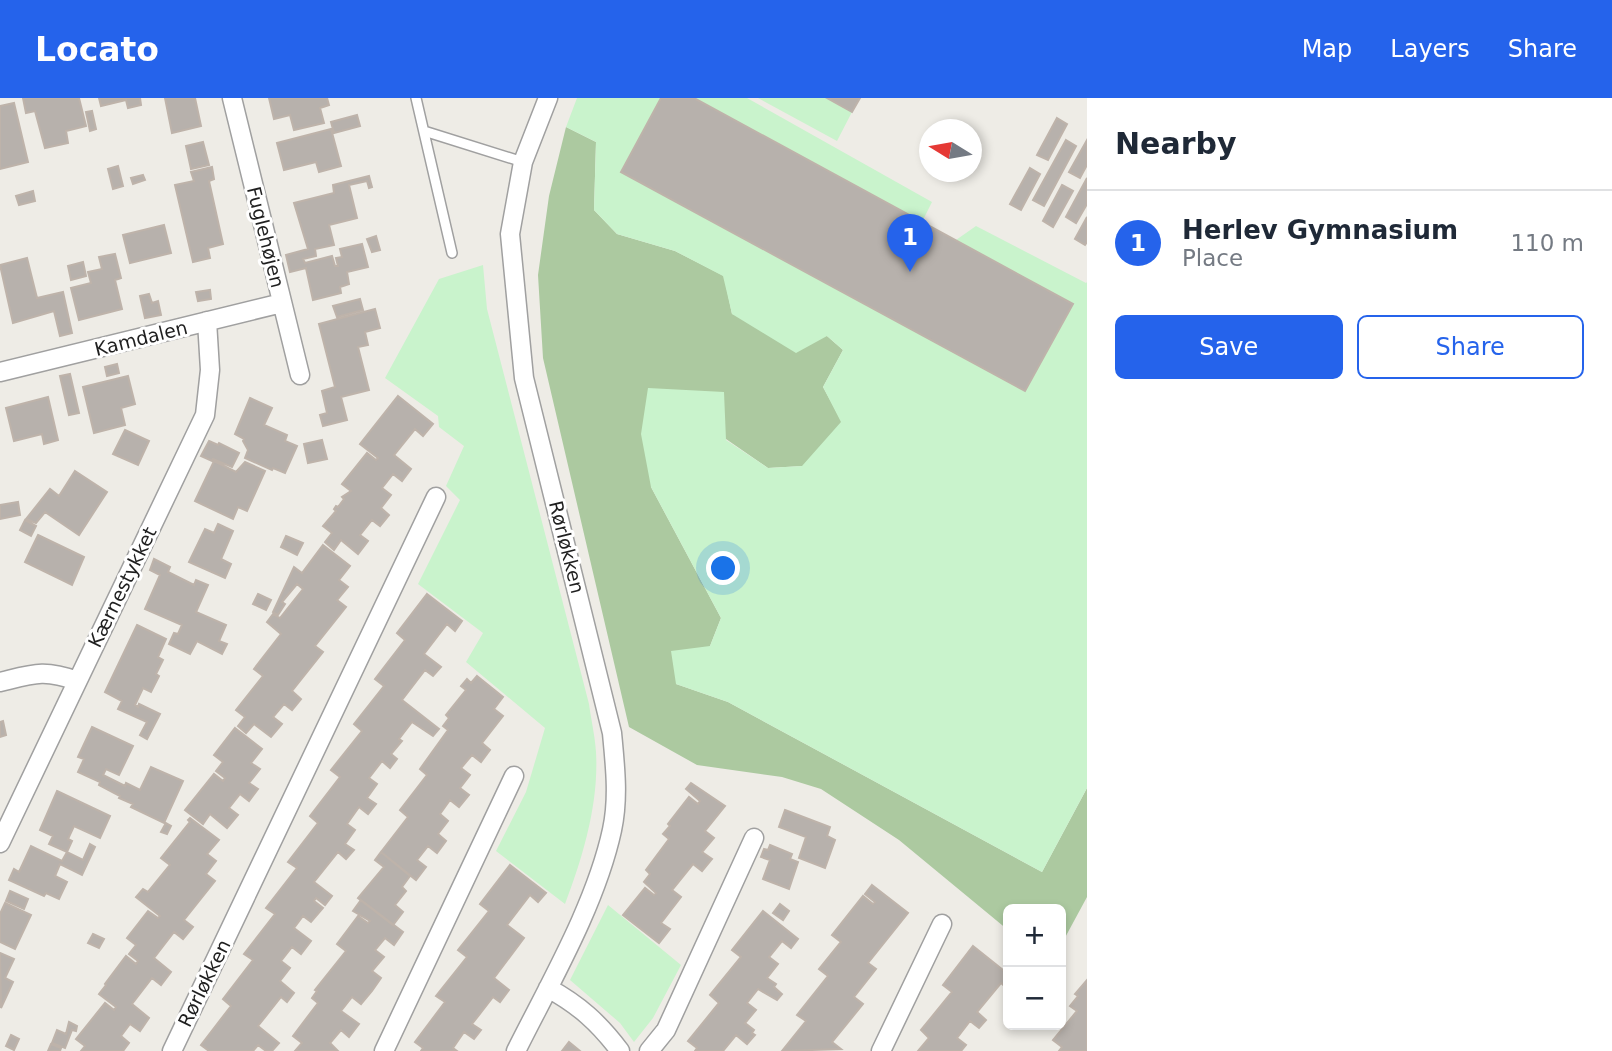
<!DOCTYPE html>
<meta charset="utf-8">
<style>
body{margin:0;font-family:"DejaVu Sans",sans-serif;background:#f2f2f3;color:#1f2937}
.controls{position:absolute;right:21px;bottom:21px;display:grid;overflow:hidden;border-radius:10px;box-shadow:0 4px 10px #0003}
.controls button{width:63px;height:63px;display:grid;place-items:center;padding:0;border:0;border-bottom:2px solid #e0e1e3;background:#fff;color:#1f2937;font:35px sans-serif}
.compass{position:absolute;left:919px;top:21px;width:63px;height:63px;border-radius:50%;background:#fff;box-shadow:0 4px 10px #0003;rotate:281deg}
.you{position:absolute;left:724px;top:471px;width:24px;height:24px;margin:-18px;border:5px solid #fff;border-radius:50%;background:#1a73e8;box-shadow:0 0 0 10px #1a73e833}
.badge{display:grid;place-items:center;width:46px;height:46px;border-radius:50%;background:#2563eb;color:#fff;font-size:23px;font-weight:700}
.pin{position:absolute;translate:-50% -58px;filter:drop-shadow(0 2px 4px #0008)}
.pin::after{content:'';position:absolute;top:37px;width:24px;height:21px;background:inherit;clip-path:polygon(0 0,100% 0,50% 100%)}
.list{margin:0;padding:0;list-style:none}
h2{display:flex;justify-content:space-between;align-items:center;height:91px;margin:0;padding:0 28px;font-size:30px}
h2 small{font-size:23px;font-weight:400;color:#747a83}
.list li{display:grid;grid-template-columns:46px 1fr auto;gap:21px;align-items:center;box-sizing:border-box;height:105px;padding:0 28px;border-top:2px solid #e0e1e3}
.list b{display:block;font-size:26px;white-space:nowrap}
.list p{margin:0;font-size:23px;white-space:nowrap;color:#747a83}
.list em{font-size:23px;font-style:normal;color:#747a83}
.actions{display:flex;gap:14px;padding:21px 28px}
.actions a{flex:1;padding:16px 0;border:2px solid #2563eb;border-radius:10px;text-align:center;font-size:24px;color:#2563eb}
.actions .main{background:#2563eb;color:#fff}
.map{position:relative;flex:none;width:1087px;height:953px;overflow:hidden}
header{display:flex;align-items:center;gap:42px;box-sizing:border-box;height:98px;padding:0 35px;background:#2563eb;color:#fff}
header strong{font-size:33px}
nav{display:flex;gap:38px;margin-inline-start:auto;font-size:24px}
main{display:flex}
aside{flex:1;background:#fff}
.map>svg:first-child{display:block}
.forest{fill:#acc9a0}
.park{fill:#c9f3cc}
.building{fill:#b7b1ac;stroke:#beb3aa;stroke-width:2}
.lines{fill:none;stroke-linecap:round;stroke-linejoin:round}
.service-casing{stroke:#a0a0a0;stroke-width:12}
.minor-casing{stroke:#a0a0a0;stroke-width:21}
.service{stroke:#fff;stroke-width:9}
.minor{stroke:#fff;stroke-width:18}
.labels{text-anchor:middle;dominant-baseline:central;stroke-width:6;stroke-linejoin:round;paint-order:stroke}
.street-label{font-size:19px;fill:#1f1f1f;stroke:#fff}
</style>
<header>
<strong>Locato</strong>
<nav><a>Map</a><a>Layers</a><a>Share</a></nav>
</header>
<main>
<div class="map">
<svg width="1087" height="953" viewBox="0 0 1087 953">
<rect width="100%" height="100%" fill="#eeece6"/>
<path class="forest" d="M566,29L596,44L594,112L617,136L675,153L724,178L732,216L827,238L843,252L823,289L842,324L803,368L768,370L726,341L651,389L721,520L710,548L676,586L728,604L1042,774L1087,690V799L1061,847V811H1008V832L899,742L821,691L782,679L697,667L629,629L543,260L538,177L549,98Z"/>
<path class="park" d="M577,0H661L621,74L1025,293L1072,206L956,142L976,128L1086,185L1087,184V690L1042,774L728,604L676,586L671,553L710,548L721,520L651,389L641,336L648,290L724,294L726,342L768,370L802,368L841,324L823,289L843,252L827,238L796,255L732,216L723,178L675,153L617,136L594,112L596,44L566,29Z
M694,0H747L932,104L922,124Z
M758,0H827L852,14L837,43Z
M483,167L487,211L589,606C591,621 595,638 596,654C599,705 583,759 565,806L496,753L526,694L545,630L466,564L483,535L418,486L460,402L446,388L464,348L439,329L438,318L385,280L439,181Z
M608,807L681,867L653,920L634,944L620,925L570,882Z"/>
<path class="building" d="M23,0H79L86,28L66,33L68,45L45,50L35,13L26,15Z
M99,0H140L141,7L128,10L126,2L101,8Z
M165,0H195L201,28L172,35Z
M269,0H327L329,7L320,10L324,25L294,32L290,17L274,21Z
M661,0H694L1073,206L1025,293L621,74Z
M827,0H860L852,14Z
M14,5L28,64L0,71V8Z
M92,13L96,31L90,33L86,14Z
M357,17L360,28L334,35L331,24Z
M1057,20L1067,26L1048,62L1037,57Z
M331,31L341,68L319,74L316,64L284,72L277,45Z
M1066,42L1076,48L1044,108L1033,102Z
M1087,42V67L1080,80L1069,74Z
M203,44L209,67L191,71L186,48Z
M118,68L123,88L113,91L108,71Z
M212,69L214,81L209,83L223,146L208,150L210,160L193,164L175,87L194,83L191,74Z
M1030,70L1040,76L1021,112L1010,106Z
M143,77L145,82L133,86L131,80Z
M369,78L372,89L369,90L367,83L349,87L357,120L329,127L334,147L315,151L316,158L303,161L305,165L332,158L335,168H338L336,160L342,159L340,151L362,146L368,169L347,174L349,186L340,189L341,195L313,202L306,170L290,174L286,157L308,151L294,105L334,95L333,87Z
M1087,80V106L1076,125L1066,119Z
M1062,87L1073,93L1053,129L1043,123Z
M33,93L35,103L19,107L16,98Z
M1087,119V144L1085,147L1075,141Z
M164,127L171,155L130,165L123,137Z
M376,138L380,152L372,154L367,141Z
M115,156L121,180L115,182L122,211L79,222L71,190L91,185L88,174L102,171L99,159Z
M27,160L37,200L63,194L72,235L60,238L54,213L13,225L0,167Z
M83,164L86,178L71,182L68,168Z
M210,192L211,201L198,203L196,194Z
M149,196L152,205L158,203L161,217L145,220L140,198Z
M360,201L363,212L337,219L333,208Z
M375,211L380,230L365,234L368,247L358,249L369,292L341,299L347,322L323,328L320,317L327,315L322,293L335,289L319,226Z
M117,266L119,275L107,278L105,269Z
M70,276L79,315L69,317L60,278Z
M128,278L135,306L121,310L125,327L94,335L83,289Z
M398,298L433,326L423,338L415,331L394,357L411,371L402,383L393,376L382,390L391,397L381,410L389,417L380,428L372,422L360,437L368,443L358,456L341,442L334,452L325,444L332,435L323,428L336,413L334,411L336,408L338,409L344,401L342,399L351,393L342,386L367,355L376,362L378,360L360,346Z
M48,299L58,342L44,346L42,336L14,343L6,310Z
M250,300L272,310L264,327L287,337L285,343L297,348L285,375L273,370L272,372L245,360L248,352L243,343L244,341L235,336Z
M125,332L149,343L138,367L113,356Z
M322,342L327,361L308,365L304,346Z
M209,343L218,347L219,345L239,355L232,369L213,361L212,363L201,358Z
M214,363L236,374L245,364L265,373L247,413L238,409L233,421L195,403Z
M75,373L107,394L79,437L45,414L36,425L26,421L50,391L59,398Z
M18,404L20,417L0,421V407Z
M25,422L36,428L31,438L20,432Z
M218,426L233,433L221,461L231,466L225,480L189,464L205,431L214,435Z
M38,437L84,459L72,487L25,464Z
M286,438L303,445L297,457L281,449Z
M323,447L350,468L339,482L348,489L337,502L346,509L315,548L323,554L292,593L301,601L292,612L284,606L273,619L282,626L271,639L254,626L246,635L238,628L245,619L236,612L263,578L254,571L281,536L267,524L273,516L280,520L303,491L297,486L282,504L285,506L278,517L273,514L294,469L302,475Z
M154,461L170,469L168,474L194,487L196,482L208,487L196,514L226,527L219,543L227,546L222,556L197,543L190,556L169,546L174,535L178,536L182,527L145,511L160,477L150,472Z
M258,496L271,502L266,512L253,506Z
M427,496L462,523L455,533L447,526L424,556L441,569L433,578L425,572L402,602L439,631L433,638L412,624L399,641L402,643L391,656L397,661L390,670L382,663L369,680L377,686L367,700L376,706L368,716L359,709L347,726L355,732L345,746L354,752L346,761L338,754L314,784L332,798L325,807L316,800L314,803L323,810L311,824L303,818L294,830L311,843L301,856L292,849L281,863L290,870L280,883L294,895L287,904L281,899L258,928L279,945L272,953H266L258,947L253,953H209L201,947L231,908L223,901L253,862L244,856L275,816L266,810L297,770L288,764L318,725L310,718L340,679L331,672L362,633L354,626L384,588L375,581L405,542L397,535Z
M137,527L166,541L158,559L163,562L156,576L159,578L151,594L143,590L135,607L138,609L139,606L160,616L147,641L140,637L147,624L118,611L122,603L105,594Z
M477,578L503,599L494,611L503,618L482,645L490,652L481,664L472,657L461,670L470,677L460,690L469,697L459,709L450,702L440,716L448,723L438,736L446,743L437,755L428,748L417,762L426,769L416,782L381,754L408,719L400,712L427,677L420,671L448,632L443,628L449,620L446,617L466,592L461,588L467,581L471,585Z
M3,623L6,637L0,639V624Z
M92,629L133,648L119,677L106,671L103,677L125,688L126,685L140,692L151,669L183,683L164,725L131,709L133,706L119,700L120,698L99,687L100,684L78,674L84,661L78,659Z
M235,630L262,651L251,665L260,671L249,685L258,691L249,703L240,696L229,710L238,717L227,730L210,716L203,726L185,712L214,676L223,683L225,680L216,673L223,664L214,657Z
M691,685L725,708L705,733L714,740L702,754L712,761L702,773L693,766L672,792L681,799L661,825L670,831L659,845L623,817L645,790L654,797L656,795L644,784L650,776L646,772L669,741L663,736L670,728L668,726L689,699L698,706L700,703L686,691Z
M57,693L110,718L100,740L74,728L68,741L72,743L67,754L49,746L53,738L40,732Z
M785,712L830,729L827,738L835,742L825,770L799,760L806,739L779,729Z
M190,720L219,742L207,756L216,763L206,776L215,783L184,822L193,829L183,841L174,834L154,860L171,874L161,887L152,880L132,906L149,920L140,933L130,926L121,938L129,945L123,953H81L85,948L76,941L105,905L114,912L116,909L99,896L106,887L105,886L126,858L136,866L138,863L129,856L136,847L127,840L148,813L158,820L160,818L136,799L143,791L148,794L170,767L161,760L190,724L188,722Z
M166,725L171,728L167,736L161,734Z
M90,746L95,749L82,777L60,766L55,778L67,784L59,801L46,795L44,798L9,782L14,771L19,774L31,748L62,763L67,754L83,762Z
M770,747L792,756L790,761L798,764L789,791L763,781L770,762L761,759L764,751L768,752Z
M381,754L410,778L402,789L406,793L395,807L403,814L393,827L358,800L384,769L375,762Z
M510,767L546,795L538,804L530,797L507,827L524,840L494,880L509,892L500,904L493,899L472,926L481,932L474,941L464,934L453,950L457,953H421L423,950L415,944L445,904L436,898L467,859L458,852L489,813L480,806Z
M872,787L908,815L868,865L876,871L854,899L863,906L832,944L841,951L782,953L806,923L797,917L828,878L819,871L841,844L832,837L863,798L873,806L875,804L865,796Z
M10,793L28,801L24,811L6,803Z
M361,802L403,834L394,847L385,840L375,852L384,859L372,873L381,880L372,893L361,906L352,899L341,913L359,926L349,939L341,932L330,945L338,953H295L302,945L293,938L318,905L312,900L317,893L315,892L346,853L337,846L358,818L368,825L370,823L353,813Z
M5,805L31,817L15,851L0,844V816Z
M780,806L789,813L783,822L773,815Z
M763,813L798,841L791,850L782,843L769,859L778,866L767,880L776,886L774,889L782,896L777,902L758,891L747,905L756,912L745,925L754,932L752,935L755,937L747,946L736,937L723,953H695L697,950L688,943L719,905L710,897L741,859L732,852Z
M93,836L104,841L99,850L88,845Z
M973,848L1008,876V891L1001,885L977,914L986,922L979,930L970,923L957,940L966,947L961,953H918L929,940L921,932L952,894L943,887Z
M0,855L14,861L5,880L13,884L1,910Z
M1087,882V953H1059L1062,949L1053,942L1077,913L1070,908L1078,898L1075,896Z
M69,924L77,928L76,933L72,932L65,950L52,945L57,932L66,936Z
M11,937L19,941L14,952L6,948Z
M569,944L580,953H562Z
M51,946L61,950L60,953H48Z"/>
<g class="lines">
<defs>
<path id="service" d="M416,0L452,155
M424,33L523,64"/>
<path id="minor" d="M232,0L300,277
M0,274L282,205
M0,584C33,576 44,571 77,583
M0,745L205,317L210,272L207,223
M548,890C579,907 599,925 620,953
M172,953L436,399
M384,953L514,678
M516,953C550,885 596,806 612,732C619,700 615,667 612,635L524,280L510,136L523,64L548,0
M649,953L666,932L754,740
M881,953L942,826"/>
</defs>
<use href="#service" class="service-casing"/>
<use href="#minor" class="minor-casing"/>
<use href="#service" class="service"/>
<use href="#minor" class="minor"/>
</g>
<g class="labels">
<g class="street-label">
<text transform="translate(266 139) rotate(76)">Fuglehøjen</text>
<text transform="translate(141 240) rotate(-14)">Kamdalen</text>
<text transform="translate(567 449) rotate(76)">Rørløkken</text>
<text transform="translate(122 489) rotate(-64)">Kærnestykket</text>
<text transform="translate(204 885) rotate(-64)">Rørløkken</text>
</g>
</g>
</svg>
<div class="controls">
<button>+</button>
<button>−</button>
</div>
<svg class="compass" viewBox="-18 -18 36 36"><path d="M0-13l5 13h-10z" fill="#e53935"/><path d="M0 13l5-13h-10z" fill="#747a83"/></svg>
<div class="you"></div>
<div class="pin badge" style="left:910px;top:174px">1</div>
</div>
<aside>
<h2>Nearby<small></small></h2>
<ul class="list">
<li><span class="badge">1</span><div><b>Herlev Gymnasium</b><p>Place</p></div><em>110 m</em></li>
</ul>
<div class="actions"><a class="main">Save</a><a>Share</a></div>
</aside>
</main>
